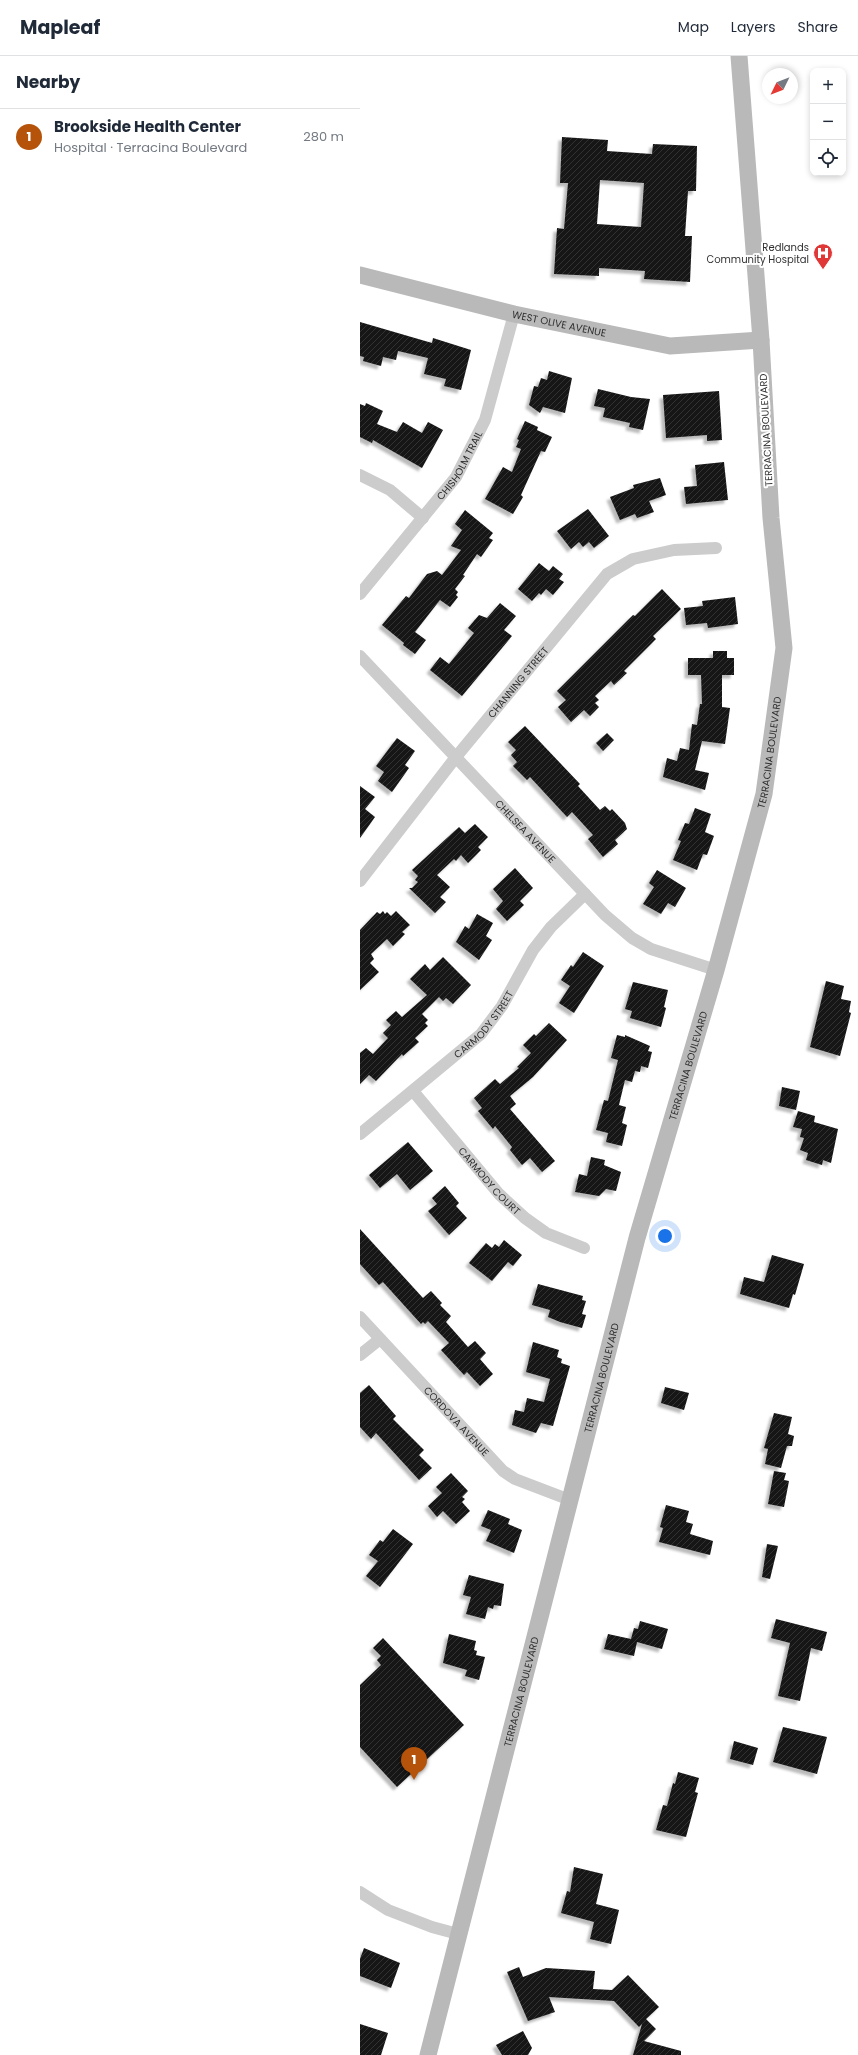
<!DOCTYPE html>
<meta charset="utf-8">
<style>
body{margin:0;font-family:Poppins,sans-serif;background:#f6f6f7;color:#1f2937}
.controls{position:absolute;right:12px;top:12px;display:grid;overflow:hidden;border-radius:8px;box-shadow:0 2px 6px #0003}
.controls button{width:36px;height:36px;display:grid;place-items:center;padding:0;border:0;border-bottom:1px solid #e0e1e3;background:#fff;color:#1f2937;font:20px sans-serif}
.compass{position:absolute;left:402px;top:12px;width:36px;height:36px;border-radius:50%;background:#fff;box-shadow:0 2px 6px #0003;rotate:227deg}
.you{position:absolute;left:305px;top:1180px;width:14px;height:14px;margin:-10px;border:3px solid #fff;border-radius:50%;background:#1a73e8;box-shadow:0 0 0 6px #1a73e833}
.badge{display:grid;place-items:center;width:26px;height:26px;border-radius:50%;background:#b45309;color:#fff;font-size:13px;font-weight:700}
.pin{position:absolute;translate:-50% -33px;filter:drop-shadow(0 1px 2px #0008)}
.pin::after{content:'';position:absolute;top:21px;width:14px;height:12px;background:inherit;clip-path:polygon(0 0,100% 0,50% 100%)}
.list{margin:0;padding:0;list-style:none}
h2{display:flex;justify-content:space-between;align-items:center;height:52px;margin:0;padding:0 16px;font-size:17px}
h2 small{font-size:13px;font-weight:400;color:#747a83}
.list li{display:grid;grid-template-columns:26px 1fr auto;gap:12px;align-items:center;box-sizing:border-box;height:56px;padding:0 16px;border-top:1px solid #e0e1e3}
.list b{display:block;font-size:15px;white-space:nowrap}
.list p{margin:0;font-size:13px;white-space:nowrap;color:#747a83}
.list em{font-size:13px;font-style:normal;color:#747a83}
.icon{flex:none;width:22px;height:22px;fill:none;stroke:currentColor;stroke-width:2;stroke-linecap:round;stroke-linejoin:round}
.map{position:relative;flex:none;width:498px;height:1999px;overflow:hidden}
header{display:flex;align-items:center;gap:24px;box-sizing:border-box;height:56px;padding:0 20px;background:#fff;border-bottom:1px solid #e0e1e3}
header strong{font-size:19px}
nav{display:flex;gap:22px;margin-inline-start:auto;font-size:14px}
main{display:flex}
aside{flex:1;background:#fff}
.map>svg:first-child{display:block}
.building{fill:url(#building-hatch);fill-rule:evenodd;filter:url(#shadow)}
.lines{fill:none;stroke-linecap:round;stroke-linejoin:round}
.street{stroke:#ccc;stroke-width:12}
.secondary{stroke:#b9b9b9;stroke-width:17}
.labels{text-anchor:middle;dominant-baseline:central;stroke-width:4;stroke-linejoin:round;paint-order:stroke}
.poi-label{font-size:10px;fill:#2f2f2f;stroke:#fff;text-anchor:end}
.street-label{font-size:10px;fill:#2f2f2f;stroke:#fff}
</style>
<header>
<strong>Mapleaf</strong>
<nav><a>Map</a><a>Layers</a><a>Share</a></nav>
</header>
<main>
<aside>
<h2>Nearby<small></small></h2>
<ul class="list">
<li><span class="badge">1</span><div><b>Brookside Health Center</b><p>Hospital · Terracina Boulevard</p></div><em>280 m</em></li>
</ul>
</aside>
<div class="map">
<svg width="498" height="1999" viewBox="0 0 498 1999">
<defs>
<pattern id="building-hatch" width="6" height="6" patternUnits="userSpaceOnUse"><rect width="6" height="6" fill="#161616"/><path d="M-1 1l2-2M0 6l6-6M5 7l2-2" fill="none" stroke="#303030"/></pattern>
<filter id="shadow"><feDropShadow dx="-3.5" dy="3.5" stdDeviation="1" flood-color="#0004"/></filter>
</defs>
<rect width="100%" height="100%" fill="#fff"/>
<path class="building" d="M202,81L248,84L247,95L292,98L293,88L337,90L336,135H328L325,180H332L330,226L284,223L285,215L239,212V220L194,218L197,172L204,173L208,127H200ZM240,124L284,127L281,171L237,168Z
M0,266L72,287L73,282L111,294L101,334L84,330L86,323L64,318L68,302L38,295L36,304L23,301L21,310L3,305L4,301L0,300Z
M189,315L212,322L205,357L183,351L180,357L169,349L174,330L178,331L181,322L187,324Z
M238,333L271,341L290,343L283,374L269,371L270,367L243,361L245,352L234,350Z
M359,335L362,384L347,385V379L306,382L303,339Z
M6,347L23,355L17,368L37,376L43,366L62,377L68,366L83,374L62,412L13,384L12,387L0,381V348L5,350Z
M165,365L178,371L177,374L192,381L185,396L181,395L161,439L163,441L153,458L125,443L143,411L152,416L161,393L156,391L159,384L157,383Z
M364,406L368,444L326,448L324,431L337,430L335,409Z
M300,422L306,439L289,445L294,456L277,462L275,458L260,464L250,441L274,432L273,429Z
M228,453L249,480L234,492L229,486L223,491L219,486L211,493L197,475Z
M105,454L133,477L129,482L133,484L121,501L117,498L103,519L105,520L95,533L98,536L96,539L98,541L90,551L80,544L55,576L66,584L55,598L43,589L44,587L22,569L46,540L49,542L67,518L77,515L82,519L101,494L91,490L102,474L95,468Z
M179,507L189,515L193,510L203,518L199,523L204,526L193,539L186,533L181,539L179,537L172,545L158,533Z
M302,533L321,553L293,580L296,583L264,615L267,617L254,629L251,625L235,640L239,644L235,647L239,651L230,660L224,654L211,666L198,651L206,644L197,635L273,559L275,560Z
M375,541L378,568L348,572L347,567L326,569L324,552L343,550L342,545Z
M140,547L156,560L144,574L152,580L102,640L70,614L80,601L89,608L114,577L108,572L119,559L127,562Z
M353,595H367V602H374V619H362V651L370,652L365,688L342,685L335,714L349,717L345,734L303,721L307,702L317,705L320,692L329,694L332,668L337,669L340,648H342L341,619H328V602H353Z
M165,670L220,728L218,730L240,754L245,750L250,755L252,753L265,767L267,773L255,784L258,788L243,801L228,783L233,779L212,756L207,761L170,721L167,724L153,710L157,706L151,699L156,694L148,686Z
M247,677L254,684L243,695L236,687Z
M37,682L55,695L45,709L49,712L32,736L18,725L24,716L16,710Z
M0,730L15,741L5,753L15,761L0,782Z
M335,752L351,758L345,776L354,780L347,799L343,798L337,814L313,804L321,785L318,784L325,767L329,768Z
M115,768L128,781L118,791L121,794L108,807L101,799L96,805L94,803L77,819L90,831L80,841L86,846L75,857L49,832H52L58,826L55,824L58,820L52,814L99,771L105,777Z
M155,812L173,832L160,845L164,849L147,865L136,853L143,845L133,833Z
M297,814L326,832L315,851L308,847L301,858L283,848L294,831L289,827Z
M23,855L25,858L27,856L31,860L36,855L50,869L42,876L45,878L33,890L27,883L11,898L14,903L10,907L19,916L0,934V874L17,856L20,858Z
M117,858L133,867L126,880L132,884L119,904L96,886L105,870L109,873Z
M223,896L244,910L214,957L199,947L210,930L201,924L211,909L213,911Z
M83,901L111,929L93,948L86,942L83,945L79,941L62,958L68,964L65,967L68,970L55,982L59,986L43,1000L42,998L16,1025L9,1019L0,1028V997L6,992L13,998L28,982L23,977L31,969L26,964L36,955L42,961L67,939L50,923L65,908L70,914Z
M466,925L484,930L481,943L491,945L489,956L491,957L480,1000L450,991Z
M273,926L308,934L304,951L306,952L301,971L270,962L272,955L265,953Z
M189,967L207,984L173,1021L150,1040L156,1048L150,1053L195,1105L182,1116L170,1102L162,1109L150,1094L152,1091L135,1070L133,1073L118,1055L122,1052L114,1042L135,1023L140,1028L159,1012L157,1011L171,997L163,989L174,978L176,980Z
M257,979L265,981V979L290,990L288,995L292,996L288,1012L281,1010L280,1016L275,1015L272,1026L265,1024L259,1049L266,1051L262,1067L267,1069L262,1090L246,1086L248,1077L236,1074L244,1044L248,1045L258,1004L251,1002Z
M422,1031L440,1035L436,1054L419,1050Z
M438,1055L455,1060L454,1066L478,1073L471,1107L463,1104L462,1109L446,1104L448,1097L440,1094L444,1082L440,1081L442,1073L433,1071Z
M48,1086L73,1115L50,1134L37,1118L20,1132L9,1119Z
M231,1101L245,1104L244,1109L261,1116L256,1135L246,1133L239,1140L215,1136L219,1118L227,1120Z
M85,1130L99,1147L96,1150L107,1162L89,1179L68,1155L77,1148L72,1142Z
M0,1173L63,1242L71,1235L82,1247L80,1249L91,1260L86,1266L108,1291L115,1285L126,1297L120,1303L133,1318L120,1330L107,1316L104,1319L81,1294L89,1287L68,1265L65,1268L63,1266L61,1268L23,1226L19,1229L0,1208Z
M144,1184L162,1199L153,1210L148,1206L132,1225L109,1207L126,1187L132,1192L135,1188L139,1191Z
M412,1199L444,1208L435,1239L433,1238L429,1252L380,1238L384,1221L404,1226Z
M178,1228L223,1240L222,1244L226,1245L222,1258L226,1259L222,1272L200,1266L188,1261L190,1254L172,1249Z
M173,1286L199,1294L197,1301L202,1303L201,1307L210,1310L193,1370L181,1367L176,1377L152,1369L155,1354L164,1356L167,1342L184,1346L190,1323L166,1316Z
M9,1329L36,1360L33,1363L64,1394L59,1399L72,1412L59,1424L16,1377L11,1383L0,1371V1337Z
M305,1331L329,1337L324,1354L301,1347Z
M414,1357L432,1361L428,1378L434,1380L432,1390H427L421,1412L405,1408L408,1393L404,1392Z
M414,1415L426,1417L424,1424L429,1425L424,1451L408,1448Z
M91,1417L108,1435L102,1441L105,1443L102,1446L110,1455L96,1468L83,1455L77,1461L68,1450L82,1437L76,1431Z
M306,1449L329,1455L326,1466L333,1468L330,1478L353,1485L350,1499L299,1486L303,1472L300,1471Z
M128,1454L150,1463L148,1468L162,1474L154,1497L126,1485L131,1474L121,1470Z
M33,1473L53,1488L20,1531L6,1520L18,1505L9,1499L20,1484L23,1486Z
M407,1488L418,1490L410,1523L402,1521Z
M109,1519L144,1528L141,1550L134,1549L133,1553L128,1551L125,1563L106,1558L111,1541L103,1539Z
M416,1563L467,1576L462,1595L451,1592L440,1645L418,1640L430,1587L411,1582Z
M280,1565L308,1573L302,1593L277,1586L274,1600L244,1593L248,1578L271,1583L274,1572L278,1573Z
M89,1578L116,1585L114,1594L117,1595L116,1599L125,1601L119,1624L105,1620L107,1614L83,1607Z
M23,1582L104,1669L37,1731L0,1691V1629L21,1609L17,1604L21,1600L13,1592Z
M423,1671L467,1681L457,1718L413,1706Z
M374,1685L398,1692L393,1709L370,1703Z
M318,1716L339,1722L335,1736L338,1737L326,1781L296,1774L303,1749L307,1750L313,1727L315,1728Z
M214,1811L243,1818L236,1848L259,1854L251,1888L230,1883L234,1866L201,1857L207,1835L210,1836Z
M4,1892L40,1907L31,1932L0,1920V1903Z
M159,1911L163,1921L186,1912L235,1915L233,1933L252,1934L268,1919L299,1951L286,1963L296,1973L284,1985L321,1995V1999H273L282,1968L279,1971L254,1945L189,1941L195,1956L168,1965L147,1916Z
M0,1968L28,1977L21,1999H0Z
M163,1975L172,1992L168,1999H142L136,1989Z"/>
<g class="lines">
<g class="street">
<path d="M0,419L30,434L63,462"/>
<path id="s1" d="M0,538L96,421L125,364L154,258"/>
<path id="s2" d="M0,600L245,859L272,882L291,893L356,914"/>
<path id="s3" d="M0,825L96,701L247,518L273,503L314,494L356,492"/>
<path id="s4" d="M53,1035L139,1138L165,1162L186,1177L224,1192"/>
<path id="s5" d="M0,1078L121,978L142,950L173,894L191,871L225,838"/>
<path id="s6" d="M0,1261L143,1415L155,1423L210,1444"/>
<path d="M0,1299L20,1283"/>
<path d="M0,1836L28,1854L72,1871L98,1878"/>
</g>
<g class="secondary">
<path id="s7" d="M0,219L154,258L310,290L401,284"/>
<path id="s8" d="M68,1999L277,1182L356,914L404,738L424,592L411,462L401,284L379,0"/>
</g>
</g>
<defs>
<symbol id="hospital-pin" viewBox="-11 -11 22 30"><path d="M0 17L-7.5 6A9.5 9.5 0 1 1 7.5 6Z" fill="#e03837" stroke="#fff"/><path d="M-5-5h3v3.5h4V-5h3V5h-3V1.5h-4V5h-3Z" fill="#fff"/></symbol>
</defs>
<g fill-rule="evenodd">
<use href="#hospital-pin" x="452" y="186" width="22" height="30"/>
</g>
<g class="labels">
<g class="poi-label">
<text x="449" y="191">Redlands<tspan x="449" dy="12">Community Hospital</tspan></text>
</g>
<g class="street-label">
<text stroke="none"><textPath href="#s7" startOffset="205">WEST OLIVE AVENUE</textPath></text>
<text transform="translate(406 374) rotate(-93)">TERRACINA BOULEVARD</text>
<text stroke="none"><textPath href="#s1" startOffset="163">CHISHOLM TRAIL</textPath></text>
<text stroke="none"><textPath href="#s3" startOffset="254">CHANNING STREET</textPath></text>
<text stroke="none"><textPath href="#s8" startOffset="1347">TERRACINA BOULEVARD</textPath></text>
<text stroke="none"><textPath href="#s2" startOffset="241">CHELSEA AVENUE</textPath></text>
<text stroke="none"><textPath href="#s5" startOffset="166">CARMODY STREET</textPath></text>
<text stroke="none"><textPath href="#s8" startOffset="1023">TERRACINA BOULEVARD</textPath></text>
<text stroke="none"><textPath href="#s4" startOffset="118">CARMODY COURT</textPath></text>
<text stroke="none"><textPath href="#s8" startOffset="699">TERRACINA BOULEVARD</textPath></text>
<text stroke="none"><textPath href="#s6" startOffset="142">CORDOVA AVENUE</textPath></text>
<text stroke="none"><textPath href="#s8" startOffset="375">TERRACINA BOULEVARD</textPath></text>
</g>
</g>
</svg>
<div class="controls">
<button>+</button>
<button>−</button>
<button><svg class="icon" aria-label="locate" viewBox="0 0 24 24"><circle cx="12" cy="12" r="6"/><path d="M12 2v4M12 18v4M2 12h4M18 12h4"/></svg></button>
</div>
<svg class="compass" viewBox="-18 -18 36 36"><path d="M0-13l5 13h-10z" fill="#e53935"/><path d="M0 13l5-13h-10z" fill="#747a83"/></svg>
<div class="you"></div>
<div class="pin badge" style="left:54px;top:1724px">1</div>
</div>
</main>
